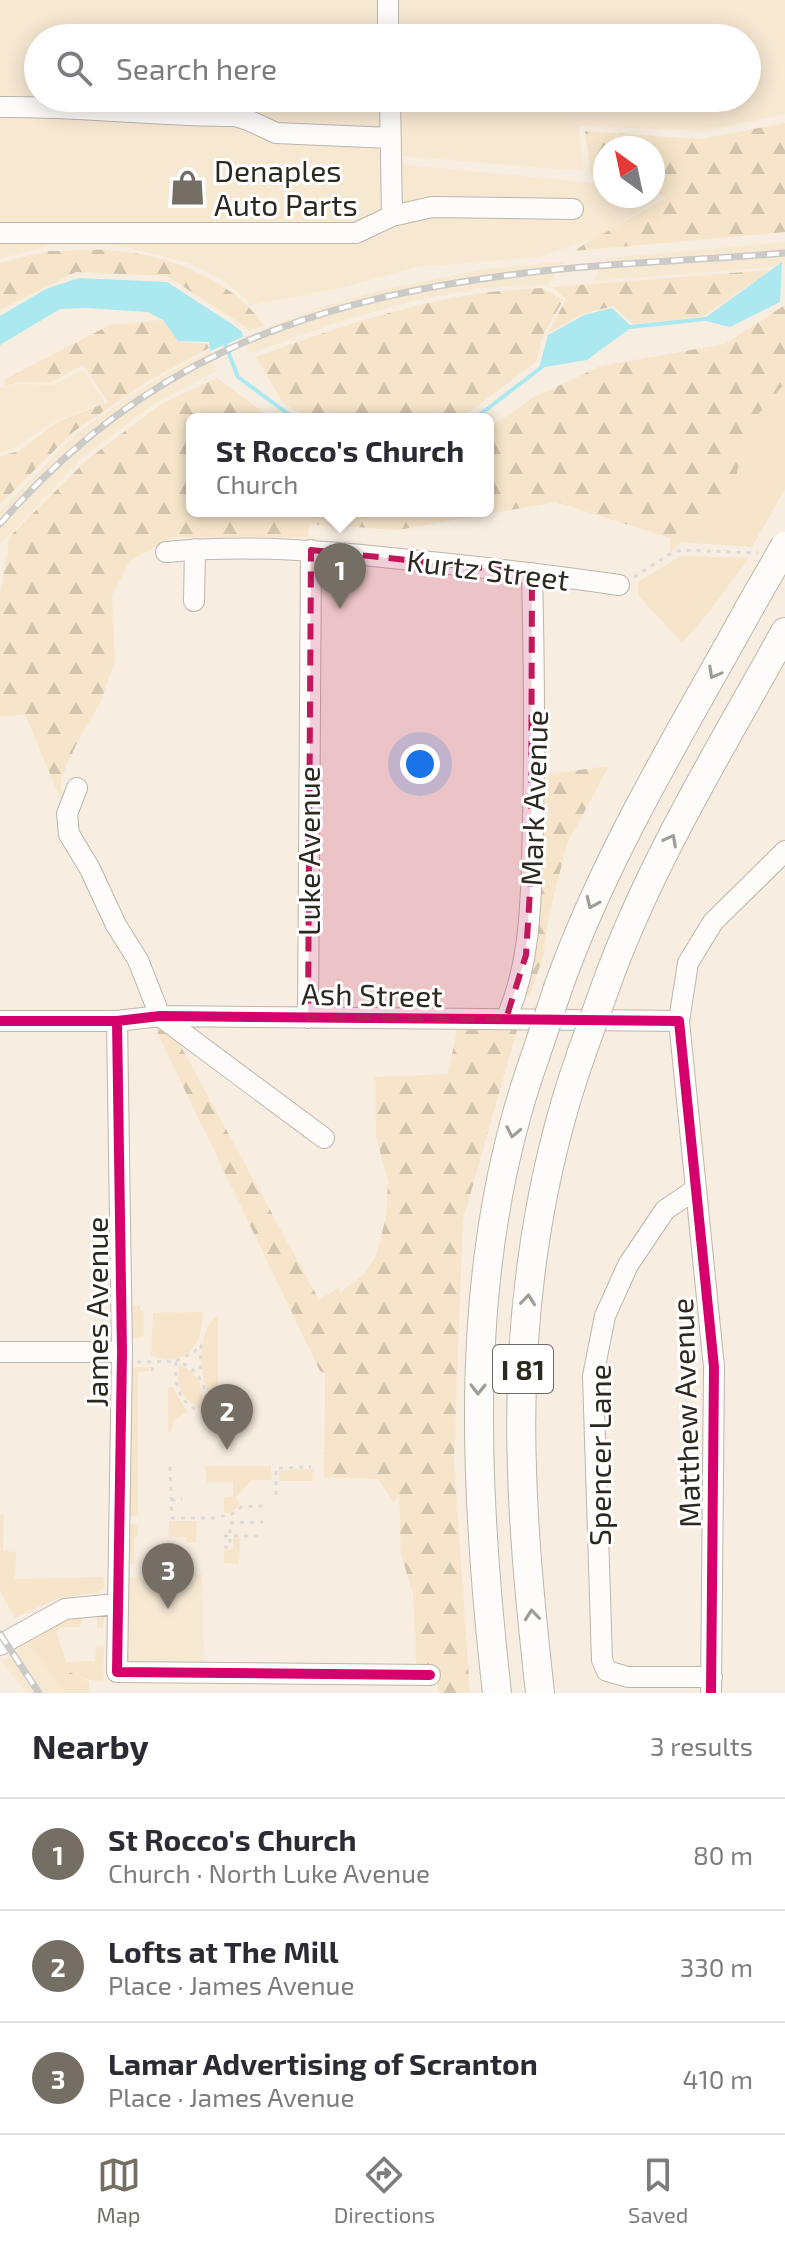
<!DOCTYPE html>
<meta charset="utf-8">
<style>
body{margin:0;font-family:"Exo 2",sans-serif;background:#f2f2f3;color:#2b2b33}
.compass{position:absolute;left:593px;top:136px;width:72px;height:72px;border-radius:50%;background:#fff;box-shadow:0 4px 20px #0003;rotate:327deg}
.you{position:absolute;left:420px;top:764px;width:28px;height:28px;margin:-20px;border:6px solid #fff;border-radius:50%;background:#1a73e8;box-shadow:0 0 0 12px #1a73e833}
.badge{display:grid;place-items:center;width:52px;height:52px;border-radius:50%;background:#746e64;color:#fff;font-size:26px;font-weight:700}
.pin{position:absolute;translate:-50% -66px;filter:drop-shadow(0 2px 4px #0008)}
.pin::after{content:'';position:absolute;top:42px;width:28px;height:24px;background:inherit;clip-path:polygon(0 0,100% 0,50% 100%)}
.popup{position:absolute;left:186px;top:413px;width:308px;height:104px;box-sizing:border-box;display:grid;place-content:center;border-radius:12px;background:#fff;filter:drop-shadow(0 2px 6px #0005);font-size:26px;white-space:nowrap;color:#7c7c81}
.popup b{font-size:30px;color:#2b2b33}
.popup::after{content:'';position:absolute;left:50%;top:100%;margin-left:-16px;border:16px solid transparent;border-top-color:#fff}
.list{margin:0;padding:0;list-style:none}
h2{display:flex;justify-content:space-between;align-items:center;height:104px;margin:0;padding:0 32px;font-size:34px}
h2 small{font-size:26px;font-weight:400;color:#7c7c81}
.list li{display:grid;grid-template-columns:52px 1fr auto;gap:24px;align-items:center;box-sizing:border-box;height:112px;padding:0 32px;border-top:2px solid #e1e1e2}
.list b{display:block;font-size:30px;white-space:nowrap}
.list p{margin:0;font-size:26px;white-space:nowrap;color:#7c7c81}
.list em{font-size:26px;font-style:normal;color:#7c7c81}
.icon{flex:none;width:44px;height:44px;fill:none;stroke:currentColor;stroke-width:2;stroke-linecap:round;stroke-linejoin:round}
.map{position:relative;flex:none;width:785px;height:1693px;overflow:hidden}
.search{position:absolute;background:#fff;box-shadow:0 4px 20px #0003;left:24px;right:24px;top:24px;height:88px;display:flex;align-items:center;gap:20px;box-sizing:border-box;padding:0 28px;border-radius:44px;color:#7c7c81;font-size:30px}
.sheet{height:440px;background:#fff}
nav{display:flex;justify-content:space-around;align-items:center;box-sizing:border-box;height:112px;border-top:2px solid #e1e1e2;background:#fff;font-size:22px;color:#7c7c81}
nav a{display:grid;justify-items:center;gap:4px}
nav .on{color:#746e64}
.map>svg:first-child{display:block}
.built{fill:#f7e8d2}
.green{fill:#f6e5ca}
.forest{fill:url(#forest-firs)}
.water{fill:#ace8f0}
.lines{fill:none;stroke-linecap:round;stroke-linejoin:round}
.stream{stroke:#ace8f0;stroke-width:4}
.minor-casing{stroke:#bdb6ac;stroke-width:22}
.highway-casing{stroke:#bdb6ac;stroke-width:30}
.path{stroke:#dddad7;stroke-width:3;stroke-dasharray:4 6;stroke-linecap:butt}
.minor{stroke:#fefcfa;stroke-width:20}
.highway{stroke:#fefcfa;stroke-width:28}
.rail-casing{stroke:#cccac7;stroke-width:7}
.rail{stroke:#fff;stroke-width:4;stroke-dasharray:12;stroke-linecap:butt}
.highway-bridge-casing{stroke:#bdb6ac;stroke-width:30;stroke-linecap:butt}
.highway-bridge{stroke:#fefcfa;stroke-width:28}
.cycleway-casing{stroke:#fff;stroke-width:15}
.cycleway{stroke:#d6006c;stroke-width:10}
.oneway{stroke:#a09d98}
.marked{fill:#c2185b;fill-opacity:0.2;stroke:#c2185b;stroke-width:6;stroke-dasharray:16 10;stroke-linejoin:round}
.labels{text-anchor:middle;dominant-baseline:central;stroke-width:6;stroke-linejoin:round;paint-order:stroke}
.shield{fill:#fff;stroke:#6d6963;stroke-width:2}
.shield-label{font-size:28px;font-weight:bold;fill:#2e2920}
.poi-label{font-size:30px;fill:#2e2920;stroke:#fff;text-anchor:start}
.street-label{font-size:30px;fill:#2e2920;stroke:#fff}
</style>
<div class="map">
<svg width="785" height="1693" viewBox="0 0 785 1693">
<defs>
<pattern id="forest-firs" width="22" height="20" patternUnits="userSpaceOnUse" patternTransform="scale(2)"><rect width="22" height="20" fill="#f6e5ca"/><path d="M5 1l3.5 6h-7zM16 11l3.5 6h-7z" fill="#d3c4ad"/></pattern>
</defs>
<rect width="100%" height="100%" fill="#f7eee1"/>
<path class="built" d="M0,0H387V38H38V98H387L388,163L605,184V196H653L658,199L603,235L538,257L417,267L345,287L252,305L223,280L189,263L118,245H50L0,259Z
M397,0H785V114L705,131L579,126L583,171L402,156L400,98H747V38H398Z
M785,242V266L593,281L607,258Z
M565,262L548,285L479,288L413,301L332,324L250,354L243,337L324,306L386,289L491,268Z
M210,351L216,371L157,402L84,456L0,545V511L77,433L146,385Z
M83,370L105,402L55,421L17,447L0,453V388L18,384L53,385Z
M202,1574L204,1668L120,1669L117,1578Z
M27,1641L65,1693H26L2,1661Z"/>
<path class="green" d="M785,383V489L752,547L682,542L670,552V538L732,491L750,424Z
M681,556L749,558L709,612L682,643L638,595V582Z
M128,1305H140V1310H143V1337L128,1339Z
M203,1312C201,1346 190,1367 151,1356L153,1313Z
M218,1315V1407C213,1400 208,1393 205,1385C199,1367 200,1325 218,1315Z
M179,1364C197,1371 206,1389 203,1409C182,1403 175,1385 179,1364Z
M135,1367H149V1371L138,1372V1516H128L131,1371Z
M168,1387H173L187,1412L173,1421L171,1432H168Z
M205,1466H271V1480H251L236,1498L240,1505L230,1513H224V1497L233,1496V1482H207Z
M313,1469V1481H279V1470Z
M0,1515H4L3,1551L16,1552L15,1579L103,1577L105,1587L98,1592L56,1599L15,1618L0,1591Z
M169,1521H197L196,1543H187L186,1537H169Z
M128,1524H138V1537H134V1564L128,1563Z
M233,1538H240L239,1564L224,1563V1550L233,1549Z
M100,1610L105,1616L102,1629L97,1627V1616L84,1614L80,1627H60L57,1633L66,1662L95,1661L96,1646L104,1647L103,1681C73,1682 49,1659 27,1641L70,1616Z"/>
<path class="forest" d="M785,123V232L573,251L666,198L653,188V148H605V177L591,175L585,131L700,139Z
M48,251C71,251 94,248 117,251C169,255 235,281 264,326L248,331L244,326L167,276L76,272L0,310V263Z
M771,270L702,317L633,324L613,306L583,314L548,333L566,299L552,287Z
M542,288L563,300L543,335L536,362L460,419H309L283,403L256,357C325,331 395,308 468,295C492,291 517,290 542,288Z
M785,305V383L750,424L732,491L670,538L556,502L398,530L309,524L308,537H172L130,561L112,595L115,660L101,701L76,745L61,778L62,803L25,714L0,717V595L10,536L87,460L161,404L217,378L273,419H192V511H488V429L532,398L601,366L725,344Z
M163,320L178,341L207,344L209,348L148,381L73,432L0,504V456L19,451L57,422L108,402L83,365L51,382H18L4,387L5,379L110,325Z
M609,766L567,844L549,915L543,957L529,997L520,995L530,952L549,774Z
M153,1024L168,1026L176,1037L319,1300L339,1287L340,1293L364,1274L376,1256L386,1217L388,1181L376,1137L375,1077L448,1074L457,1030L518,1027L463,1220L454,1460L470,1693H439L435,1668L416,1663L413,1594L401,1554L399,1494L394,1503L378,1479L324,1477L325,1373L320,1371Z
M27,1641L60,1667L89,1682V1693H65Z"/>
<path class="water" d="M782,262L780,302L730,327L702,320Z
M79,278L167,282L232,324L242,332L243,337L210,351L209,342L178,341L163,320L148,312L86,308L60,309L0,345V316L46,289Z
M612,308L632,327L587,360L539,368L548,335L584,315Z"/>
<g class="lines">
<path class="stream" d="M630,327L705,319
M224,341L238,377L295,419
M474,419L542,367"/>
<defs>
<path id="minor" d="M388,0V38
M390,98L392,216
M0,107C79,106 156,116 235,116L248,120L276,133L391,138
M0,233H356L392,216L432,207L573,209
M166,552C248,544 329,551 411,560C481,567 550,575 619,585
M194,601L195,549
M77,788L67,814L69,834L90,869L116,925L138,960L160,1016L324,1138
M308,1018L311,550
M506,1019C533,958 531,889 533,822C535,739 534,656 532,573
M0,1021H117L160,1016L679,1021L714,1367L711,1693
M117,1021L122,1352L117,1672L430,1675
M679,1021L688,963L713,922L785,851
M696,1189L665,1210L628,1265L605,1316L593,1376L602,1660L607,1671L628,1677H712
M0,1352H122
M0,1645L65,1609L117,1604"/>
<path id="highway" d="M559,985C607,851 683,729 751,605
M605,988C650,862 721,748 785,632
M497,1693C473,1482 462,1261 535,1057
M540,1693C532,1619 524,1544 522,1469C517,1330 535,1184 582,1052"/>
</defs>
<use href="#minor" class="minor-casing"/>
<use href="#highway" class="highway-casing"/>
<path class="path" d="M634,577L670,554L682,550L758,553
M176,1361L194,1352L201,1345L200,1374
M137,1362L176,1361C174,1386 179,1406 206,1413C209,1389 200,1368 176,1361
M152,1371L153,1362
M170,1467L172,1518H213L232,1514L242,1507L263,1506
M276,1495V1468L311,1467
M171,1500L182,1499
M224,1536H263
M224,1547H230V1523L263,1522"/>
<use href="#minor" class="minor"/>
<use href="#highway" class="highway"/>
<defs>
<path id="rail" d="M0,524C139,364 296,304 502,276C595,263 691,261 785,253
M0,1634L39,1693"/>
</defs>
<use href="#rail" class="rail-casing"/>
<use href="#rail" class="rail"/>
<defs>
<path id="highway-bridge" d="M751,605L785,546
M582,1052L605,988
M535,1057L559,985"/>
</defs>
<use href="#highway-bridge" class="highway-bridge-casing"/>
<use href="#highway-bridge" class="highway-bridge"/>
<defs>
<path id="cycleway" d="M0,1021H117L160,1016L679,1021L714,1367L711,1693
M117,1021L122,1352L117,1672L430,1675"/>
</defs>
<use href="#cycleway" class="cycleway-casing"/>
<use href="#cycleway" class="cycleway"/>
</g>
<defs><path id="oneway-chevron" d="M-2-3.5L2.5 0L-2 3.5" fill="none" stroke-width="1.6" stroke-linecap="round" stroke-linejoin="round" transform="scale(2)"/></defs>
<g class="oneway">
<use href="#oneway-chevron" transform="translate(714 673) rotate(119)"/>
<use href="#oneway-chevron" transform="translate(671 840) rotate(-62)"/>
<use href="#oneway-chevron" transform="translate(592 903) rotate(114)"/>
<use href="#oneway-chevron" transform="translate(513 1132) rotate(102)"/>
<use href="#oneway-chevron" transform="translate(528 1300) rotate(-84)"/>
<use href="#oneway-chevron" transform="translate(478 1389) rotate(91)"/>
<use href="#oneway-chevron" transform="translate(532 1615) rotate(-96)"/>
</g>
<path class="marked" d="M311,550L532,573L531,875L526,955L506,1019L308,1018Z"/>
<defs>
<symbol id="shop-bare" viewBox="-9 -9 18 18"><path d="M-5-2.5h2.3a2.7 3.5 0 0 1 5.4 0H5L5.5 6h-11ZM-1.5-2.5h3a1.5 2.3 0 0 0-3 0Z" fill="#746e64" stroke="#fff" stroke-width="2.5" paint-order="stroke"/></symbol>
</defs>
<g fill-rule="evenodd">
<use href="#shop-bare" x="162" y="162" width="51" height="51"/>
</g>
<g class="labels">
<rect class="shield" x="493" y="1345" width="60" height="48" rx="6"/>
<g class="shield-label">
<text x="523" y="1369">I 81</text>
</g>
<g class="poi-label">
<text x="214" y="170">Denaples<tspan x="214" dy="34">Auto Parts</tspan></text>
</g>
<g class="street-label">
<text transform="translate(488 569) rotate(7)">Kurtz Street</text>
<text transform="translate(533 798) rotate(-88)">Mark Avenue</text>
<text transform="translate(308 851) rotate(-90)">Luke Avenue</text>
<text transform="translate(372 994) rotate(1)">Ash Street</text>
<text transform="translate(96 1312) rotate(-90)">James Avenue</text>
<text transform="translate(685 1413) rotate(-92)">Matthew Avenue</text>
<text transform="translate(599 1455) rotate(-90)">Spencer Lane</text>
</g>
</g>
</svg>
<svg class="compass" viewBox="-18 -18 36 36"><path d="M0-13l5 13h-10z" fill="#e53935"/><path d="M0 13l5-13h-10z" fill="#7c7c81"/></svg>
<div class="you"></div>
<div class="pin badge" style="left:340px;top:609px">1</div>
<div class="popup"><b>St Rocco's Church</b>Church</div>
<div class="pin badge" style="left:227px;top:1450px">2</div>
<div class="pin badge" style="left:168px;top:1609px">3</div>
<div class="search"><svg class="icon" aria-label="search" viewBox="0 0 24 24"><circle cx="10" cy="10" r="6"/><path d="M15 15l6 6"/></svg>Search here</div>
</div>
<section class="sheet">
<h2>Nearby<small>3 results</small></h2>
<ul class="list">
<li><span class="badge">1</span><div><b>St Rocco's Church</b><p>Church · North Luke Avenue</p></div><em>80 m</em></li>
<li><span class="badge">2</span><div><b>Lofts at The Mill</b><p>Place · James Avenue</p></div><em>330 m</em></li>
<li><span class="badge">3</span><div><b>Lamar Advertising of Scranton</b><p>Place · James Avenue</p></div><em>410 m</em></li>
</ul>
</section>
<nav>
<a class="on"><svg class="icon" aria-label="map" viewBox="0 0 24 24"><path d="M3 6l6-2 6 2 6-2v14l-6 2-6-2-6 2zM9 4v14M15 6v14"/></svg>Map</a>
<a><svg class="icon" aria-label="directions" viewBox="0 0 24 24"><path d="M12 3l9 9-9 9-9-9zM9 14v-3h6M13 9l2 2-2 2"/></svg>Directions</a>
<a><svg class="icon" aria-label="saved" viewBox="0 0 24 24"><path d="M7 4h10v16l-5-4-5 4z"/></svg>Saved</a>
</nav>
